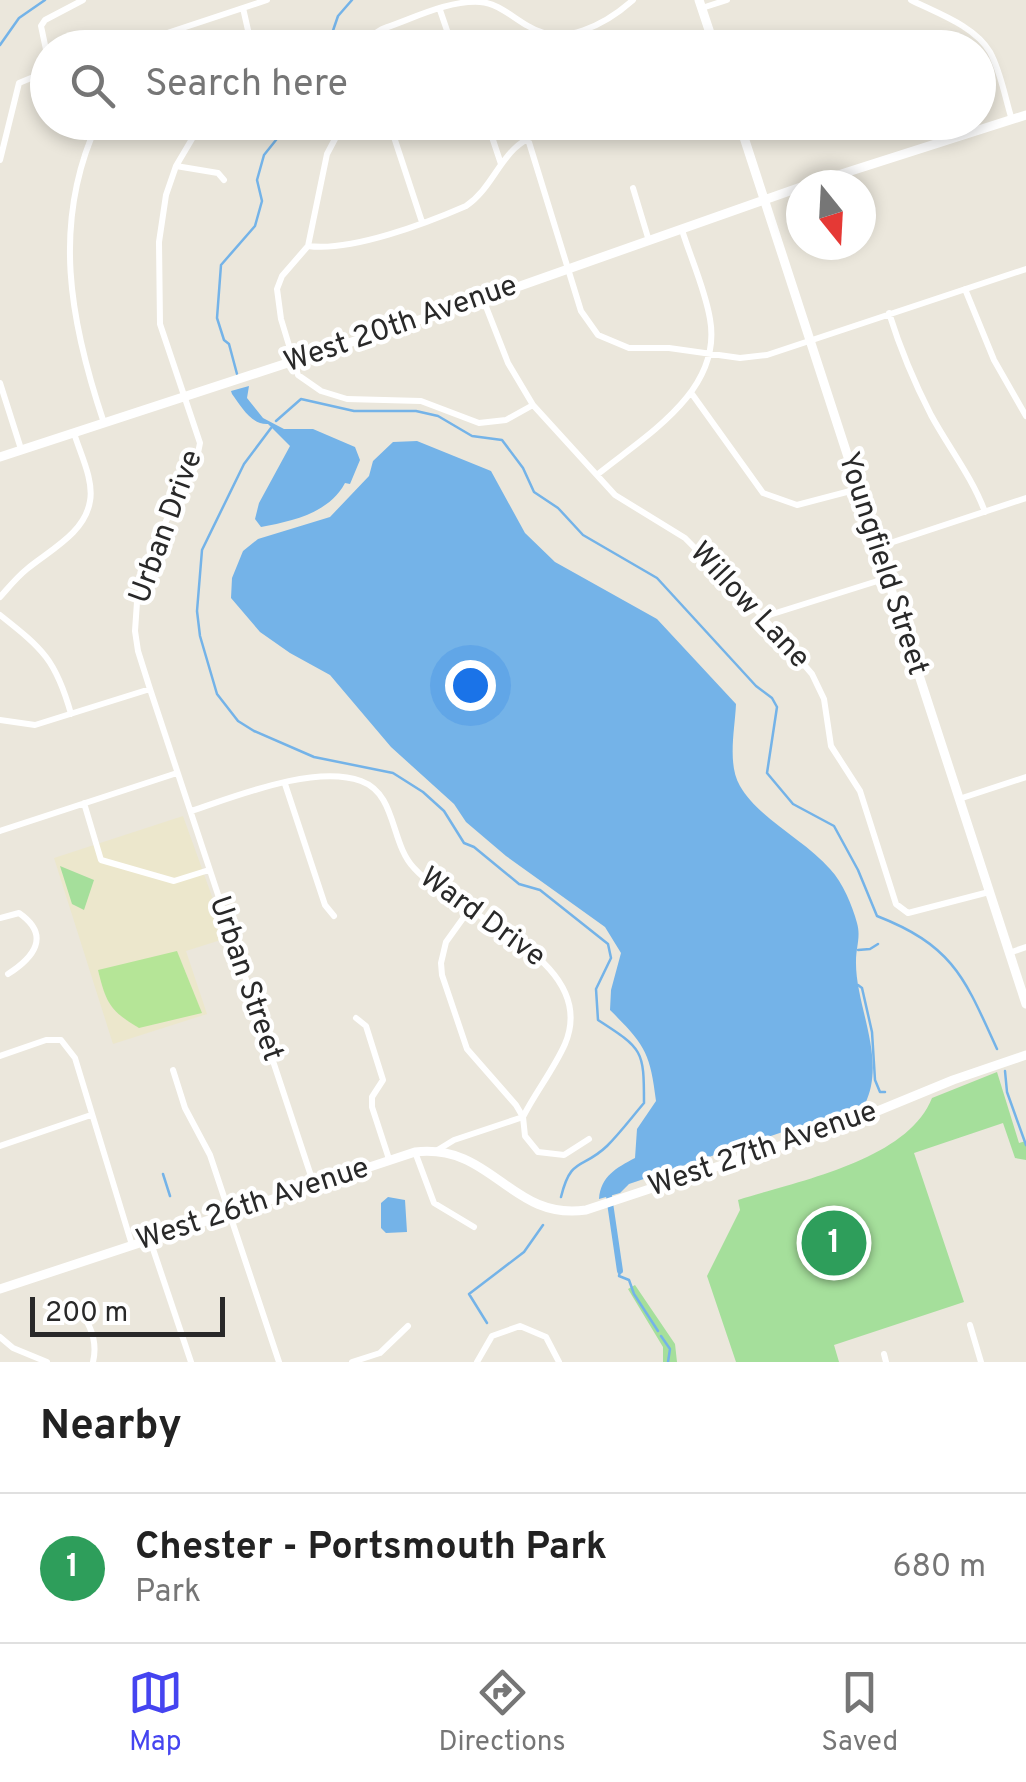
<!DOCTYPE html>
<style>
body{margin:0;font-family:Overpass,sans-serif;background:#f2f2f2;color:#222}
.compass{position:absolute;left:786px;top:170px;width:90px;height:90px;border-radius:50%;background:#fff;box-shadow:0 5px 15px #0003;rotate:162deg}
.scale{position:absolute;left:30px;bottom:25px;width:195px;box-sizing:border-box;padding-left:10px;border:5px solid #292929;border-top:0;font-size:28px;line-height:35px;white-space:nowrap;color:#292929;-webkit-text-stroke:8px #fff;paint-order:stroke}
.you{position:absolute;left:470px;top:685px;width:35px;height:35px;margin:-25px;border:8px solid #fff;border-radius:50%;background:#1a73e8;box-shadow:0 0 0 15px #1a73e833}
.badge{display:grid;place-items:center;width:65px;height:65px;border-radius:50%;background:#4544f0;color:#fff;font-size:32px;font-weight:700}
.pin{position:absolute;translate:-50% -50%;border:5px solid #fff;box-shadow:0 2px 10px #0006}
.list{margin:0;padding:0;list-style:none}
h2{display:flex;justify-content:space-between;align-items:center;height:130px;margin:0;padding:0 40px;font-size:42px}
h2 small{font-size:32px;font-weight:400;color:#767676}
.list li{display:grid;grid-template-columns:65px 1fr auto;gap:30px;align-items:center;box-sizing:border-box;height:150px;padding:0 40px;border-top:2px solid #e0e0e0}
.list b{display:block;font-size:38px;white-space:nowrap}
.list p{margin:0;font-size:32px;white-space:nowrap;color:#767676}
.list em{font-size:32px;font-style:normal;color:#767676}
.icon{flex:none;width:55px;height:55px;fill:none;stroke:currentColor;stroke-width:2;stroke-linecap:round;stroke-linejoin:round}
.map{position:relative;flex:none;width:1026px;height:1362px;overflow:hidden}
.search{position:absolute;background:#fff;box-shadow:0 5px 15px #0003;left:30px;right:30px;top:30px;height:110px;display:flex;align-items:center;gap:25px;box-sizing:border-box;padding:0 35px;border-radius:55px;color:#767676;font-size:38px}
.sheet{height:280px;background:#fff}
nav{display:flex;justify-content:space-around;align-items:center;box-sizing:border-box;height:140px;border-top:2px solid #e0e0e0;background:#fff;font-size:28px;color:#767676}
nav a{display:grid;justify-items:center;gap:5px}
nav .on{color:#4544f0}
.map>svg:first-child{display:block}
.education{fill:#ece7cc}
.green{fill:#a5df9b}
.pitch{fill:#b5e597}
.water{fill:#74b3e8}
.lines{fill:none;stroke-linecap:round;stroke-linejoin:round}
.stream{stroke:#74b3e8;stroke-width:2.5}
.canal{stroke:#74b3e8;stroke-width:6}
.street{stroke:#fff;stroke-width:6}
.secondary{stroke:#fff;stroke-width:9}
.labels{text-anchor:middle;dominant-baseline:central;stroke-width:9;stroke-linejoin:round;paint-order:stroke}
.street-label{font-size:30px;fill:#292929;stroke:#fff}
</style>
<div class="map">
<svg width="1026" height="1362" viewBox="0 0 1026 1362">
<rect width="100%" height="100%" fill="#ebe7dc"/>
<path class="education" d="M183,816L227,938L186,951L207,1014L113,1044L54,858Z"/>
<path class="green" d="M60,866L94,880L84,910L72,904Z
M997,1072L1019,1143L1026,1141V1160L1015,1158L1003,1123L914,1153L964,1302L834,1345L839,1362H736L707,1276L740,1210L738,1200C797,1181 907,1161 932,1098Z
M635,1285L675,1344L677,1362H663V1347L628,1289Z"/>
<path class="pitch" d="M177,951L202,1013L139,1028C110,1011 106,1003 98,970Z"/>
<path class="water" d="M249,386L247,398L263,418L284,429H313L355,447L360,460L350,484L345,483C329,513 293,521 261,527L255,519L259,503L290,446L268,424C251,425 241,406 232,394L231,391Z
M417,441L491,471L525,533L555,562L657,619L736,704C735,729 727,764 740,786C759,819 805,840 830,869C843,883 852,905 857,923C861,937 856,947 856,961C855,1005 887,1059 865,1104L629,1184L620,1193L599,1199C601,1176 616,1168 635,1158L637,1129L656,1101C650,1052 645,1045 610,1010L611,990L621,953L605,927L506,856L466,822L454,804L391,747L330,675L290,653L260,632L231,598L232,578L243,551L258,539L330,517L369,476L373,461L393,442Z
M388,1197L405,1200L407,1232L386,1233L381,1228V1203Z"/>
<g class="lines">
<path class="stream" d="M0,45L19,18L45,0
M327,48L338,16L352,0
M237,374L229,344L224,340L217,318L221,265L255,226L262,201L257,180L264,155L276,140L263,128L264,122
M276,421L301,399L354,411H416L438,416L472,436L502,440L523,468L534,492L558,508L583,535L657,578L756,686L772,698L777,707L767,773L793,804L834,826L858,870L877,916C954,946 965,979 997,1049
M271,428L244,464L202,550L197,611L200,636L217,694L238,721L254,731L314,757L393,773L423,792L444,811L464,843L474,847L519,884L540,890L608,944L611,958L596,989L598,1020C643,1049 644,1050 644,1103C632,1117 620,1133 607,1146C582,1170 571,1156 561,1197
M858,950L870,949L878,944
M858,985L862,988L872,1032L875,1080L880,1092H885
M1005,1071L1007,1092L1026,1145
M163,1174L170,1196
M620,1271L619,1276L629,1280L634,1294L658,1331
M487,1323L469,1294L524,1252L543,1225
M661,1336L670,1349L668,1362"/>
<path class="canal" d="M609,1196L620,1271"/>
<path class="street" d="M911,0C937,13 975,26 990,52C1001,72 1005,98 1012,120
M243,8L252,48
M702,8L727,0
M440,10L453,48
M122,48L267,0
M369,48L374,34L382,29C412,19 448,0 480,2C498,3 512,17 528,26C563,48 606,24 633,0
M48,59L41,26L45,20L83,0
M98,122C51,223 70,322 104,423
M202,122L176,166L166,195L159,242L160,324L200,443L195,468L166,521L137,602L135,631L138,651L150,689L314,1185
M344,122L327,154L308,246L282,276L277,289L281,319L298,375L321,391L347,399L421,401L479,423L506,420L533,405
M389,122L422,222
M487,122L501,164
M528,139L581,311L598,335L629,348H669L740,358L767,355L1026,269
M0,160L19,83L48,71
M176,166L218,173L224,180
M633,188L649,241
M308,246C351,252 427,223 466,206C488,191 496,167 514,149C530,133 554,129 574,122
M965,289L994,360L1026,416
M483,299L508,363L533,405L615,495L685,538L763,617L812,674L824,699L831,746L860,791L896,904L908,913L989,892
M889,313C900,348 914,382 931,415C949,448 972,477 985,512
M0,383L21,449
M692,394L763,493L797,505L858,489
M598,474C645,436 723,391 710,319C705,289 691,259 682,230
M878,547L1026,498
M0,597C9,587 17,577 27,569C50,550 85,533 90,501C94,480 80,453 74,433
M0,615C43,649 56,660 71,714
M763,617L887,578
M0,720L35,725L150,689
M285,784L325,905L334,916
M959,799L1026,777
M84,803L101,860L174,881L209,870
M191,811C237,796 315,764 361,781C397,794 390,843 414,868C457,916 601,959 565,1044C554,1069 535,1093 523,1117L454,1140L436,1151
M0,831L177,773
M469,910L446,942L441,963L442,975L467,1049L516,1105L523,1117L525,1136L538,1152L564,1155L589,1139
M0,918L19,913C52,936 33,958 8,974
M1009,953L1026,947
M356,1018L366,1026L383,1080L372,1097V1107L389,1159
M0,1056L46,1040H61L75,1058L132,1245
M173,1070L185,1108L210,1155L279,1362
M0,1146L91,1115
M415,1152L434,1203L474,1227
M150,1240L191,1362
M77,1308C91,1324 98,1341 93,1362
M970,1325L981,1362
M0,1337L13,1348L47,1362
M884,1354L886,1362
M352,1362L380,1353L408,1326
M477,1362L492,1336L520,1326L546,1337L559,1362"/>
<path class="secondary" d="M699,0L715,48
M739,122L1026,1004
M807,185L1026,115
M0,457L483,299L801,187
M0,1289L415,1152C493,1143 510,1221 586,1210L846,1124L953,1080L1026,1055"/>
</g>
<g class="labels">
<g class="street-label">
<text transform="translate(401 325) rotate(-19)">West 20th Avenue</text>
<text transform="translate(167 527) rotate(-70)">Urban Drive</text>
<text transform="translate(882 564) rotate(72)">Youngfield Street</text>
<text transform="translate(749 606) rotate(47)">Willow Lane</text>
<text transform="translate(482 918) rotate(36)">Ward Drive</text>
<text transform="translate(245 979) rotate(71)">Urban Street</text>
<text transform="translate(763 1150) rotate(-19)">West 27th Avenue</text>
<text transform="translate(253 1205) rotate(-18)">West 26th Avenue</text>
</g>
</g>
</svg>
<svg class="compass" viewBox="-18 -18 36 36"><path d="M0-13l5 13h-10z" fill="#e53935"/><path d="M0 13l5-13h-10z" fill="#767676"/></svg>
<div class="scale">200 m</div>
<div class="you"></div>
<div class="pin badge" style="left:834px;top:1243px;background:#2e9e5b">1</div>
<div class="search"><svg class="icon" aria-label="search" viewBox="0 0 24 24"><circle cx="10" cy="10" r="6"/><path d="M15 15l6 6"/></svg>Search here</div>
</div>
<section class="sheet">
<h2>Nearby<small></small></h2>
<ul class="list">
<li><span class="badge" style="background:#2e9e5b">1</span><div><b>Chester - Portsmouth Park</b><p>Park</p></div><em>680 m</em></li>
</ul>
</section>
<nav>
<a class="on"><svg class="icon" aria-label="map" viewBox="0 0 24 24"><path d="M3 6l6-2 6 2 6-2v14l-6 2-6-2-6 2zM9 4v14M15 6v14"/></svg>Map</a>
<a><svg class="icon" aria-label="directions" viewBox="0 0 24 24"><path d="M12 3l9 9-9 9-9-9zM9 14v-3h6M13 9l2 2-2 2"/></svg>Directions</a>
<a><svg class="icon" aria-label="saved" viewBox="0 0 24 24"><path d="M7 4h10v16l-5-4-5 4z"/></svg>Saved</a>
</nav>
